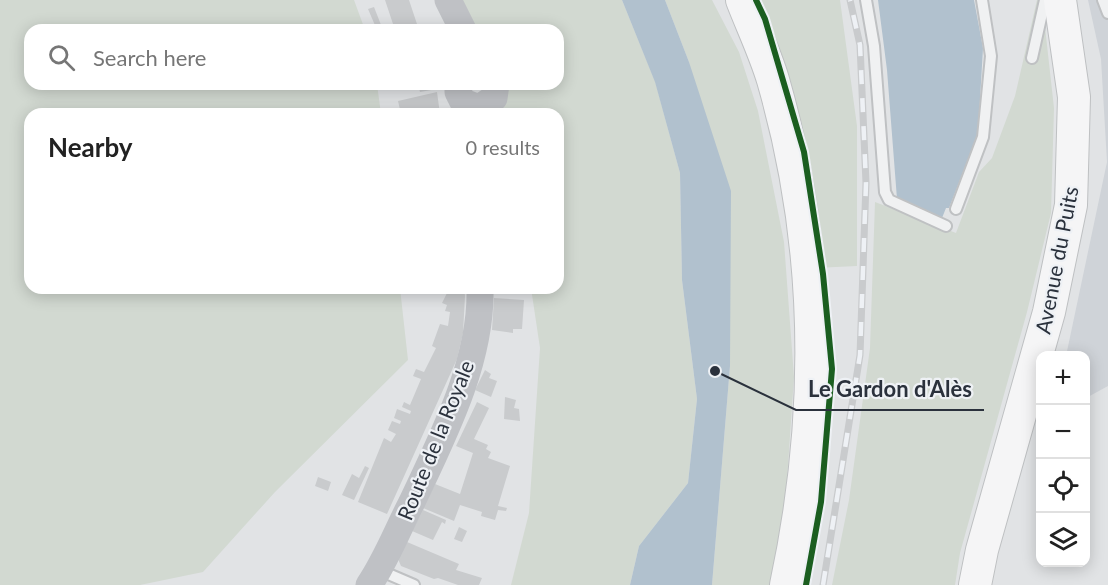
<!DOCTYPE html>
<meta charset="utf-8">
<style>
body{margin:0;font-family:Lato,sans-serif;background:#f6f6f6;color:#222}
.controls{position:absolute;right:18px;bottom:18px;display:grid;overflow:hidden;border-radius:12px;box-shadow:0 3px 15px #0003}
.controls button{width:54px;height:54px;display:grid;place-items:center;padding:0;border:0;border-bottom:2px solid #e0e0e0;background:#fff;color:#222;font:30px sans-serif}
.list{margin:0;padding:0;list-style:none}
h2{display:flex;justify-content:space-between;align-items:center;height:78px;margin:0;padding:0 24px;font-size:26px}
h2 small{font-size:20px;font-weight:400;color:#767676}
.icon{flex:none;width:33px;height:33px;fill:none;stroke:currentColor;stroke-width:2;stroke-linecap:round;stroke-linejoin:round}
.map{position:relative;flex:none;width:1108px;height:585px;overflow:hidden}
.search{position:absolute;background:#fff;box-shadow:0 3px 15px #0003;left:24px;top:24px;width:540px;height:66px;display:flex;align-items:center;gap:15px;box-sizing:border-box;padding:0 21px;border-radius:18px;color:#767676;font-size:22px}
.panel{position:absolute;background:#fff;box-shadow:0 3px 15px #0003;left:24px;top:108px;width:540px;height:186px;border-radius:18px}
.map>svg:first-child{display:block}
.built{fill:#cfd3d8}
.green{fill:#d2d9d1}
.water{fill:#b1c1ce}
.building{fill:#c9cbcd}
.lines{fill:none;stroke-linecap:round;stroke-linejoin:round}
.lane-casing{stroke:#bfc1c3;stroke-width:14}
.primary-casing{stroke:#bec0c2;stroke-width:34}
.lane{stroke:#f0f1f2;stroke-width:10}
.secondary{stroke:#bfc1c5;stroke-width:27}
.primary{stroke:#f5f5f6;stroke-width:32}
.rail-casing{stroke:#c9cbcd;stroke-width:7}
.rail{stroke:#eef1f5;stroke-width:4.5;stroke-dasharray:14;stroke-linecap:butt}
.cycleway-casing{stroke:#eef1f5;stroke-width:10}
.cycleway{stroke:#1b5e20;stroke-width:6}
.labels{text-anchor:middle;dominant-baseline:central;stroke-width:4.5;stroke-linejoin:round;paint-order:stroke}
.street-label{font-size:21px;fill:#2a313c;stroke:#eef1f5}
.leader{fill:none;stroke:#2a313c;stroke-width:2}
.callout-dot{fill:#2a313c;stroke:#eef1f5;stroke-width:2}
.callout-label{font-size:22px;text-anchor:middle;font-weight:bold;fill:#2a313c;stroke:#eef1f5;stroke-width:4.5;stroke-linejoin:round;paint-order:stroke}
</style>
<div class="map">
<svg width="1108" height="585" viewBox="0 0 1108 585">
<rect width="100%" height="100%" fill="#e1e3e5"/>
<path class="built" d="M1088,0H1108V386L1086,398V356H1066L1107,162L1101,59Z"/>
<path class="green" d="M0,0H354L365,30H30V84H377L381,114H30V288H400L408,360L275,492L203,572L140,585H0Z
M461,0H622L655,81L680,173L682,280L697,399L688,483L639,546L630,585H511L529,513L540,348L531,288H558V114H499L507,98V84H558V30H472Z
M665,0H712L739,52L758,111L784,242L794,377L785,510L772,585H712L730,366L689,62Z
M756,0H840L857,126V266L815,268Z
M1037,0H1042L1054,108L1051,213L1027,312L960,553L955,585H832L849,500L870,348L875,202L956,233L979,172L992,158L1015,96Z"/>
<path class="water" d="M622,0H665L689,62L731,191L730,366L712,585H630L639,546L688,483L697,399L682,280L680,173L655,82Z
M878,0H974L983,48L978,134L949,208H946L942,218L897,199L887,70Z"/>
<path class="building" d="M385,0H409L419,30H395Z
M374,7L383,30H377L368,9Z
M418,84H436L437,89L420,92Z
M437,92L440,114H401L398,101Z
M455,288H464L465,296L463,333L457,359L387,514L358,502L384,438L391,442L396,434L388,430L392,421L400,424L401,421L394,418L397,409L410,414L411,411L402,407L404,402L410,405L421,379L413,376L416,369L424,372L436,348L432,346L440,324L448,326L450,312L445,311L447,305L442,303L447,293L453,294Z
M494,288H513L514,292L494,293Z
M494,298L524,300L522,329H513V333L492,330Z
M485,370L491,374L489,378L497,381L491,397L475,390Z
M505,397L516,400L514,408L519,409L520,421L504,419Z
M477,402L489,408L474,439L488,445L486,449L491,452L488,458L510,466L498,506L507,508L506,511L498,510L495,520L481,516L482,512L460,505L454,521L423,508L435,484L460,494L473,453L456,446Z
M365,466L369,468L354,500L342,495L352,474L359,478Z
M318,477L331,482L328,491L315,486Z
M423,510L446,520L445,524L442,522L433,540L412,531Z
M459,527L467,531L462,542L454,539Z
M407,542L459,564L456,570L482,578L479,585H458L438,578L434,579L401,566L398,559Z"/>
<g class="lines">
<defs>
<path id="lane" d="M866,0L874,46L885,192L889,200L946,226
M1103,0L1108,13
M1032,58L1045,0
M956,209L983,137L991,56L982,0
M379,570L414,585"/>
<path id="primary" d="M742,0C752,26 765,53 773,80C821,246 822,417 786,585
M975,585L982,550L1049,312L1071,205L1074,97L1060,0"/>
</defs>
<use href="#lane" class="lane-casing"/>
<use href="#primary" class="primary-casing"/>
<use href="#lane" class="lane"/>
<path class="secondary" d="M448,0L463,30
M458,84V92L463,102L479,108L494,98L496,84
M369,585C386,560 397,531 411,504C442,438 482,362 480,288"/>
<use href="#primary" class="primary"/>
<defs>
<path id="rail" d="M823,585L860,355L866,183L860,45L850,0"/>
</defs>
<use href="#rail" class="rail-casing"/>
<use href="#rail" class="rail"/>
<defs>
<path id="cycleway" d="M756,0L765,19L804,152L823,274L832,369L821,502L806,585"/>
</defs>
<use href="#cycleway" class="cycleway-casing"/>
<use href="#cycleway" class="cycleway"/>
</g>
<g class="labels">
<g class="street-label">
<text transform="translate(1056 260) rotate(-79)">Avenue du Puits</text>
<text transform="translate(435 440) rotate(-68)">Route de la Royale</text>
</g>
</g>
<path class="leader" d="M715 371L796 410H984"/>
<circle class="callout-dot" cx="715" cy="371" r="6"/>
<g class="callout-label">
<text x="890" y="397">Le Gardon d'Alès</text>
</g>
</svg>
<div class="controls">
<button>+</button>
<button>−</button>
<button><svg class="icon" aria-label="locate" viewBox="0 0 24 24"><circle cx="12" cy="12" r="6"/><path d="M12 2v4M12 18v4M2 12h4M18 12h4"/></svg></button>
<button><svg class="icon" aria-label="layers" viewBox="0 0 24 24"><path d="M12 4l9 5-9 5-9-5zM3 14l9 5 9-5"/></svg></button>
</div>
<div class="search"><svg class="icon" aria-label="search" viewBox="0 0 24 24"><circle cx="10" cy="10" r="6"/><path d="M15 15l6 6"/></svg>Search here</div>
<section class="panel">
<h2>Nearby<small>0 results</small></h2>
<ul class="list">
</ul>
</section>
</div>
